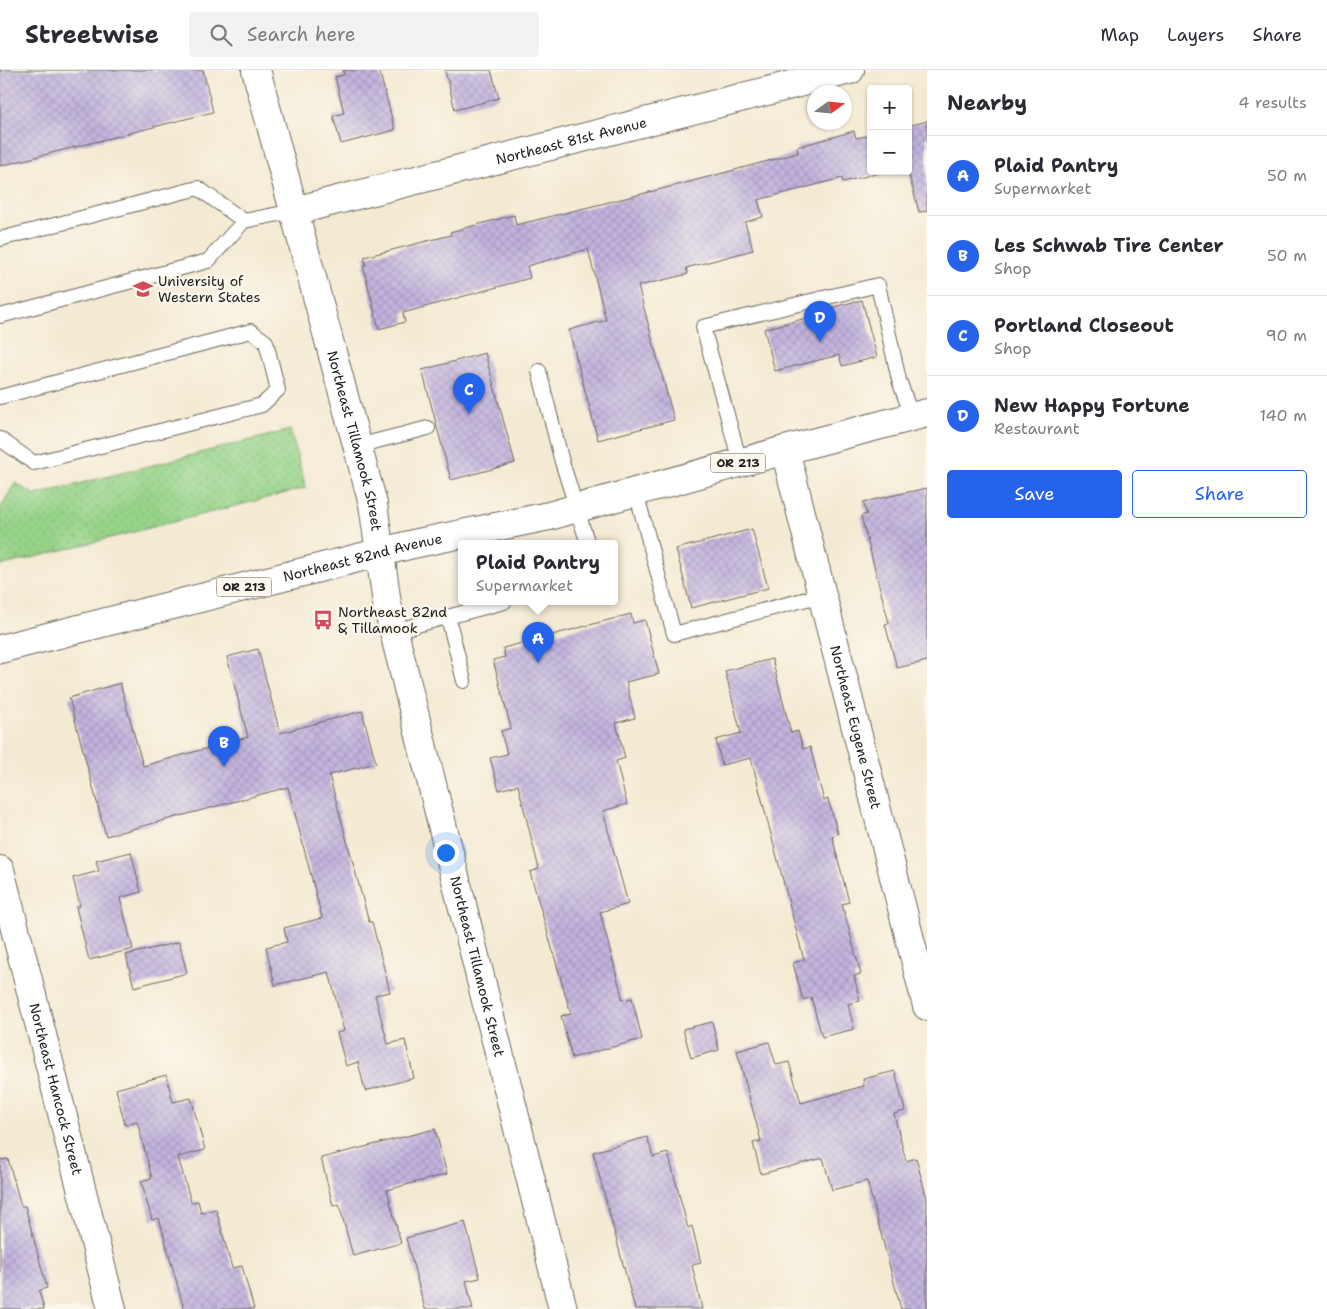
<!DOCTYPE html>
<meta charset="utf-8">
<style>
body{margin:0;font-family:"Shantell Sans",sans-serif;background:#f2f2f3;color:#2b2b33}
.controls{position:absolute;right:15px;top:15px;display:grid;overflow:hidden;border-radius:5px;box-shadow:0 1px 4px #0004}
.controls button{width:45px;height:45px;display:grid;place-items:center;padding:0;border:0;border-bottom:1px solid #e1e1e2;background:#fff;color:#2b2b33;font:25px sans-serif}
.compass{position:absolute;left:807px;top:15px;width:45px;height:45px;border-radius:50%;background:#fff;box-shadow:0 1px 4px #0004;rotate:75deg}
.you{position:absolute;left:445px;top:782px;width:18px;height:18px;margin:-12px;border:4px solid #fff;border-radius:50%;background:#1a73e8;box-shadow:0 0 0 8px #1a73e833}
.badge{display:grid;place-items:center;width:32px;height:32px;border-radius:50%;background:#2563eb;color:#fff;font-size:16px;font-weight:700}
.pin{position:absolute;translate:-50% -41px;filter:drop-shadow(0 1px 2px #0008)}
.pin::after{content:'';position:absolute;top:26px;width:18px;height:15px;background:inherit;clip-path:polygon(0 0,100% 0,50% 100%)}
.popup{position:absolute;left:458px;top:470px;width:160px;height:65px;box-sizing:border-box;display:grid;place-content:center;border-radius:5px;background:#fff;filter:drop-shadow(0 1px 4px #0005);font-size:16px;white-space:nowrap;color:#7c7c81}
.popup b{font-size:19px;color:#2b2b33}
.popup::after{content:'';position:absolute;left:50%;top:100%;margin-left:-10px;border:10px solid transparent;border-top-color:#fff}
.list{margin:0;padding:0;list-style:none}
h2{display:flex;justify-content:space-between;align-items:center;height:65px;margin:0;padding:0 20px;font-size:21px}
h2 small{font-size:16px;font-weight:400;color:#7c7c81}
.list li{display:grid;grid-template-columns:32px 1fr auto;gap:15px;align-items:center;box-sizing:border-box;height:80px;padding:0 20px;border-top:1px solid #e1e1e2}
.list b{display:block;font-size:19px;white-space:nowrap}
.list p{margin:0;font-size:16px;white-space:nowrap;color:#7c7c81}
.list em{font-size:16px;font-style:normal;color:#7c7c81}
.actions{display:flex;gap:10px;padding:15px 20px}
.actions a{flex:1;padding:11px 0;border:1px solid #2563eb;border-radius:5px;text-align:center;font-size:18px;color:#2563eb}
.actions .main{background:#2563eb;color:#fff}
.icon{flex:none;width:28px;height:28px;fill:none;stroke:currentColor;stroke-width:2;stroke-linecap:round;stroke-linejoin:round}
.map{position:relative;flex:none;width:927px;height:1239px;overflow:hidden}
header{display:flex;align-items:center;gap:30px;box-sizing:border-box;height:70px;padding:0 25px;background:#fff;border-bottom:1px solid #e1e1e2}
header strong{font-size:24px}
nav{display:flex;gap:28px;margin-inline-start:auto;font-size:18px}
.search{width:350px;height:45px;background:#f2f2f3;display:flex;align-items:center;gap:12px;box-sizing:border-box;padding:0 18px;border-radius:5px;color:#7c7c81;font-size:19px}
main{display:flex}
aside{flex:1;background:#fff}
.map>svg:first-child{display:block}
.grass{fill:url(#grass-dots);stroke:#597852}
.building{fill:url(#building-cross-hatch)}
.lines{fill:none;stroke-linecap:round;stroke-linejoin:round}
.service-casing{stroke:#68645c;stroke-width:16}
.minor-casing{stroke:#68645c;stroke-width:30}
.tertiary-casing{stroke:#68645c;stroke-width:30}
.primary-casing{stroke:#68645c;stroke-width:30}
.service{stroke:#fff;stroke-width:14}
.minor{stroke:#fff;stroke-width:28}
.tertiary{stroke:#fff;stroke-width:28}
.primary{stroke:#fff;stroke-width:28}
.labels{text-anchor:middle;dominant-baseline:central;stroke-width:5;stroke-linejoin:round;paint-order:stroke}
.shield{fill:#fbf7ec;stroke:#5f5e5a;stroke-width:1}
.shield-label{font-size:12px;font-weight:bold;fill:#1c1c1c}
.street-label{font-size:14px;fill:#1c1c1c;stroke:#fbf7ec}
.poi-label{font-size:14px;fill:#1c1c1c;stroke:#fbf7ec;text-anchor:start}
</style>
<header>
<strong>Streetwise</strong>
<div class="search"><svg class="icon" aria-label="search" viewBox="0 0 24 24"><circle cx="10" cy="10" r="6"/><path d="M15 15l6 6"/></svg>Search here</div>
<nav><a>Map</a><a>Layers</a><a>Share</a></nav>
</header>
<main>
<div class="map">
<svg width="927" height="1239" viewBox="0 0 927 1239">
<defs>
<pattern id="grass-dots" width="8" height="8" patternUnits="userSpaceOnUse" patternTransform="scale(1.25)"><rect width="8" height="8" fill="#96d389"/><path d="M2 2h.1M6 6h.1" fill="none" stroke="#81b576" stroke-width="1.8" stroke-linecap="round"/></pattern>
<pattern id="building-cross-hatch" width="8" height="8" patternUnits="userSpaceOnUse" patternTransform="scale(1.25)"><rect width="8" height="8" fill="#c2b4de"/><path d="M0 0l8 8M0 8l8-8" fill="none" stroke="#a69abe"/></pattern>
</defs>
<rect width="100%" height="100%" fill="#fbf7ec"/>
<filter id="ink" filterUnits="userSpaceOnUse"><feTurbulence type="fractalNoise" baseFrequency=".02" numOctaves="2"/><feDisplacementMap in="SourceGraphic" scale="10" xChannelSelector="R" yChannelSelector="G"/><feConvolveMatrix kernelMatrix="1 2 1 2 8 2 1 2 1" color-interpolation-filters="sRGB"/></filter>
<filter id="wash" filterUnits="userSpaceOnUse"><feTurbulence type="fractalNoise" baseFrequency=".0096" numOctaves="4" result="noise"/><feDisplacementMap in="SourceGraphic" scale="20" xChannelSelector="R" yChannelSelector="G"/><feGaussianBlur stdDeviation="1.12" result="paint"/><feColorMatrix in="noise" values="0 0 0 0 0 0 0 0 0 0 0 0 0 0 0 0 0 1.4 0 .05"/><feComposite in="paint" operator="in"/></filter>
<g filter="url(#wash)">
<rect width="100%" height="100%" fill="#f4ead3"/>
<path class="grass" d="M290,360L306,418L0,496V439L15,413L35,425Z"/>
<g id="blocks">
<path class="building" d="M0,0H203L213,42L0,96Z
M343,0H379L395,60L341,74L333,46L344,43L335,7L344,5Z
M445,0H491L499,28L455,40Z
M927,51V141L919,142L908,101V56Z
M854,61L856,68L871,65V101H887L843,112L842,108L758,130L763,147L745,152L753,180L686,198L688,204L638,216L674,350L598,370L569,260L606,250L588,179L527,196L530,208L403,243L405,252L379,259L363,196L366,195L364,187L451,165L450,162L514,145L516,155L682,114L798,83L797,77Z
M862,230L877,287L842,296L839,285L775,301L764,259L830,242L829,238Z
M485,283L515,393L451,410L422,300Z
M927,418V591L897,598L885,554L889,553L861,446L867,444L863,432Z
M752,459L768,518L691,538L676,479Z
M631,544L633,553L645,550L659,604L626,612L635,648L616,653L625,688L616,691L627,734L603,741L628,834L600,842L623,930L632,928L642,969L572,988L561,946L571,944L530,802L539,799L518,715L499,720L490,688L507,684L501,661L511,658L493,590L505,587L503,578Z
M258,579L280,663L362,641L376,693L329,705L369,852H372L390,922L375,925L388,974L405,970L414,1008L365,1021L358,992L346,996L337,963L344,961L329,902L275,915L266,877L287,872L284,858L322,848L288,717L106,766L69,628L120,613L143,696L248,667L227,587Z
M772,589L791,663L798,661L803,679L810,677L824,731L828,729L838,764L832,766L849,832L842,834L861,904L854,906L860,931L848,934L854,959L822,967L811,927L803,930L793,893L804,890L751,688L722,695L716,670L741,663L725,601Z
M131,782L141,822L120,828L133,879L89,890L76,837L80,836L73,808L99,801L96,791Z
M179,872L187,903L134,917L126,885Z
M712,952L719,980L691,988L683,959Z
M769,972L776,995L789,992L801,1033L864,1016L863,1009L895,1001L905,1041L894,1044L906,1091L916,1088L927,1129V1239H901L867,1111L832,1120L823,1088L761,1104L753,1073L761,1071L737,981Z
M166,1005L173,1032L191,1028L205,1080L178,1087L191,1132L198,1131L201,1143L216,1139L232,1198L242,1196L254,1239H184L159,1148L152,1150L141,1111L152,1108L137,1051L125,1055L116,1019Z
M435,1059L447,1104L387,1120L401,1173L353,1186L339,1134L333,1136L321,1088Z
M647,1067L653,1087L668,1083L688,1158L692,1156L701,1193L692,1195L702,1239H635L593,1082Z
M8,1089L21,1136H25L47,1218L39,1221L44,1239H0V1090Z
M465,1152L480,1208L466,1211L473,1239H425L406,1168Z"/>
</g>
</g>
<g filter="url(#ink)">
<use href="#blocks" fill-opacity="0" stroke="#68645c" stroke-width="1"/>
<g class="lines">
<defs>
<path id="service" d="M0,169L198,118L244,151
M0,246L208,191L244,151L294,141
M539,301L562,392L588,474
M0,327L251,261L266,272L278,320L262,335L34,393L0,369
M357,376L428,358
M740,392L703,257L878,215L899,310L912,347
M636,422L674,564L822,525
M448,547L464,611
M394,561L504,532"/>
<g id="minor">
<path id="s1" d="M294,141L850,0"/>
<path id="s2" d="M785,380L927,936"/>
<path id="s3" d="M380,483L387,534L563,1239"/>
<path id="s4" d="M0,800L112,1239"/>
</g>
<g id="tertiary">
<path id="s5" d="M256,0L373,434L380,483"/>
</g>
<g id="primary">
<path id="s6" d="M0,579L413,474L549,446L785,380L927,343"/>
</g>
</defs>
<use href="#service" class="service-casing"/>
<use href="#minor" class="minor-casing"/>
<use href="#tertiary" class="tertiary-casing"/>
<use href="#primary" class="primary-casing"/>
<use href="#service" class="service"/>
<use href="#minor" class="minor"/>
<use href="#tertiary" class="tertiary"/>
<use href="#primary" class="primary"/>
</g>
</g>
<defs>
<symbol id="university-bare" viewBox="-9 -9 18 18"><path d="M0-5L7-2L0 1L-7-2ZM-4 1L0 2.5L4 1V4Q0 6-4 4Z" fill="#d1495b" stroke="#fbf7ec" stroke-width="2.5" paint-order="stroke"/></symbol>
<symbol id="bus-bare" viewBox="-9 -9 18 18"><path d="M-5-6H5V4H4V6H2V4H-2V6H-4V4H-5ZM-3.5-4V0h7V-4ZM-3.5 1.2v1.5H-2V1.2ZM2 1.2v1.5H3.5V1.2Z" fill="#d1495b" stroke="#fbf7ec" stroke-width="2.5" paint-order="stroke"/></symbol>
</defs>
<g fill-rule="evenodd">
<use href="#university-bare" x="129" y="205" width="28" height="28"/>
<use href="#bus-bare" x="309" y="536" width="28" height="28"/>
</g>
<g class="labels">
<g class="shield">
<rect x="710.5" y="383.5" width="55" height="19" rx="4"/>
<rect x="216.5" y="507.5" width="55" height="19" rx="4"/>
</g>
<g class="shield-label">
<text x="738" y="393">OR 213</text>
<text x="244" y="517">OR 213</text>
</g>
<g class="street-label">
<text stroke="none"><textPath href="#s1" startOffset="286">Northeast 81st Avenue</textPath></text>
<text stroke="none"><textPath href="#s5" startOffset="384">Northeast Tillamook Street</textPath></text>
<text stroke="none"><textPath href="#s6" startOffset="374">Northeast 82nd Avenue</textPath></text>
<text stroke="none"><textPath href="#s2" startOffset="286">Northeast Eugene Street</textPath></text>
<text stroke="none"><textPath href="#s3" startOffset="425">Northeast Tillamook Street</textPath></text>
<text stroke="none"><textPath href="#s4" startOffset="226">Northeast Hancock Street</textPath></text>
</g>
<g class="poi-label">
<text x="158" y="211">University of<tspan x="158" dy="16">Western States</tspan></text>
<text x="338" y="542">Northeast 82nd<tspan x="338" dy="16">&amp; Tillamook</tspan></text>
</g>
</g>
</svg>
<div class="controls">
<button>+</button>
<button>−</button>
</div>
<svg class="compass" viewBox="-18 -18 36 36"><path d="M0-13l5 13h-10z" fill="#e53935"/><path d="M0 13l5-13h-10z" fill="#7c7c81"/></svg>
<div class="you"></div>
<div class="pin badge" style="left:538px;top:593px">A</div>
<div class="popup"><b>Plaid Pantry</b>Supermarket</div>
<div class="pin badge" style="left:224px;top:697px">B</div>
<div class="pin badge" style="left:469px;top:344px">C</div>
<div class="pin badge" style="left:820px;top:272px">D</div>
</div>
<aside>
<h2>Nearby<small>4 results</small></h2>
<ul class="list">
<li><span class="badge">A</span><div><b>Plaid Pantry</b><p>Supermarket</p></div><em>50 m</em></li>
<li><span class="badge">B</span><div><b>Les Schwab Tire Center</b><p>Shop</p></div><em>50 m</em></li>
<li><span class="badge">C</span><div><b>Portland Closeout</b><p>Shop</p></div><em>90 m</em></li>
<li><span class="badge">D</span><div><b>New Happy Fortune</b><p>Restaurant</p></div><em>140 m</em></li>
</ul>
<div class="actions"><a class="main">Save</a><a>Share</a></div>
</aside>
</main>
